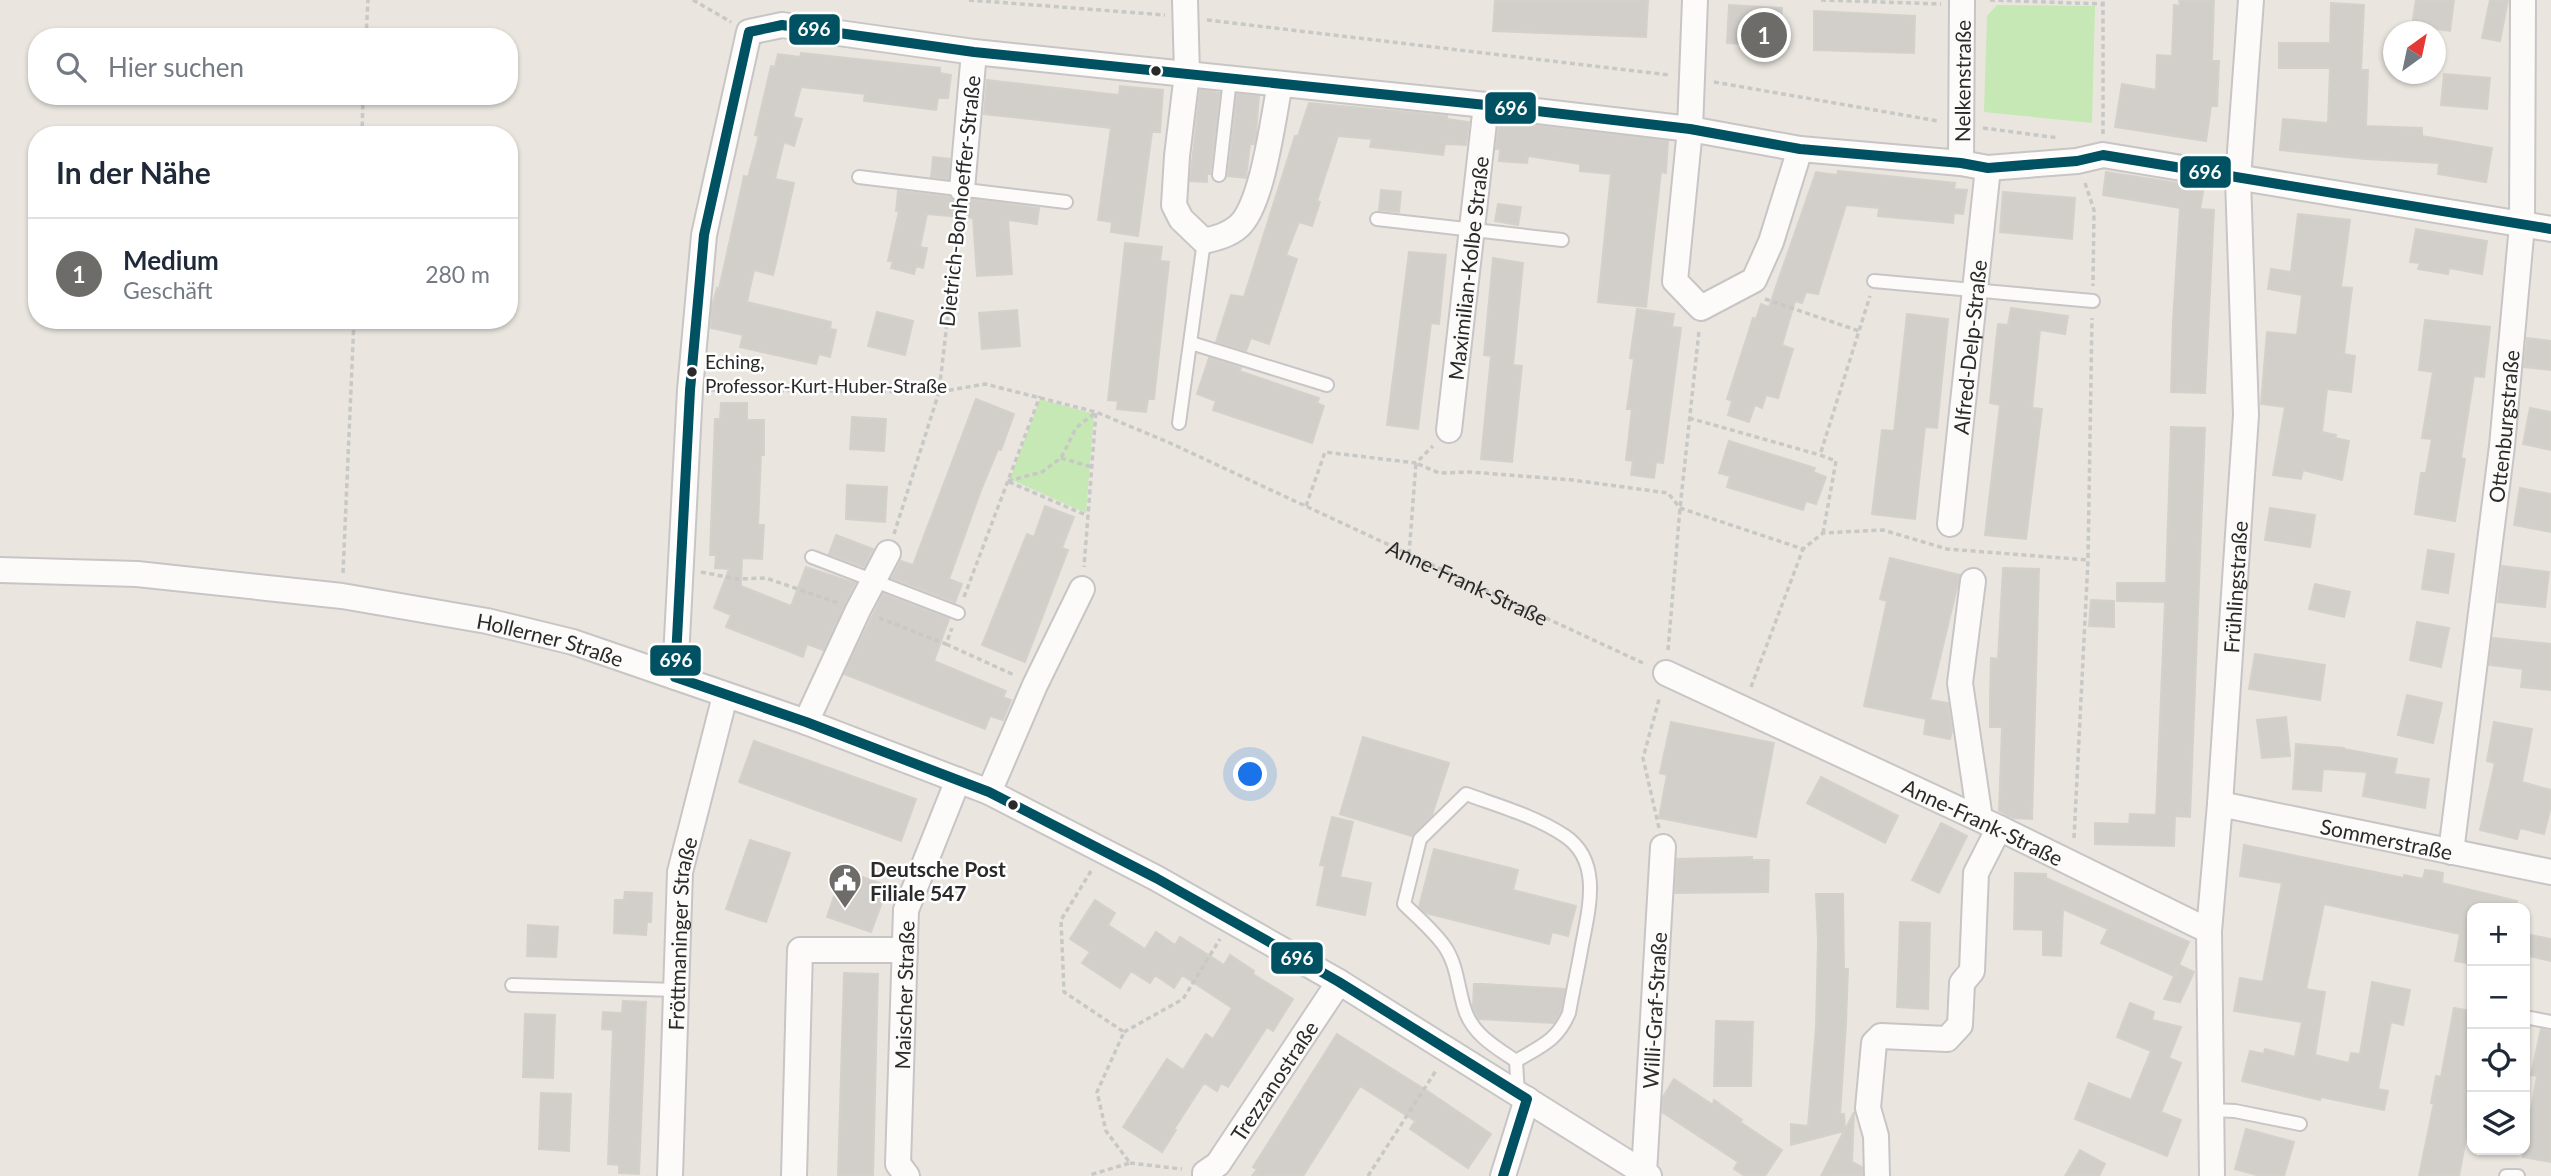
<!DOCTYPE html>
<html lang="de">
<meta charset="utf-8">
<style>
body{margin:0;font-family:Lato,sans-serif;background:#f6f6f7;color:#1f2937}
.controls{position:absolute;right:21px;bottom:21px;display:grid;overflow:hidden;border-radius:14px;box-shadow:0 2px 5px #0004}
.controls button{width:63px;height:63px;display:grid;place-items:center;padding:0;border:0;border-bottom:2px solid #e0e1e3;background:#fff;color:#1f2937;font:35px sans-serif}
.compass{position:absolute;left:2383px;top:21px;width:63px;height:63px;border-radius:50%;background:#fff;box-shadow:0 2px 5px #0004;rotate:33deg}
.you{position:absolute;left:1251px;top:775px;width:24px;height:24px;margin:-18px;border:5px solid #fff;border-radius:50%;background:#1a73e8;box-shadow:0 0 0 10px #1a73e833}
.badge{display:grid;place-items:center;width:46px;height:46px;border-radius:50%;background:#6d6c69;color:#fff;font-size:23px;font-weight:700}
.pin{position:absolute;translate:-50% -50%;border:4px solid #fff;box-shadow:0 2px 7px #0006}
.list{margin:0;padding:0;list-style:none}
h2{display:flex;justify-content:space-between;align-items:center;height:91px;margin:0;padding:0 28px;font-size:30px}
h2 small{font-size:23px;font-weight:400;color:#747a83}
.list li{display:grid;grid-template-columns:46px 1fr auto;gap:21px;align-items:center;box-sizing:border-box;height:112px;padding:0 28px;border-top:2px solid #e0e1e3}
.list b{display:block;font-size:26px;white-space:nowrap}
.list p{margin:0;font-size:23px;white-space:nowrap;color:#747a83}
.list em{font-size:23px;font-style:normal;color:#747a83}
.icon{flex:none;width:38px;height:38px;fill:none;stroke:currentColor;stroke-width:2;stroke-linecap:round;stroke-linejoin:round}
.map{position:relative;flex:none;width:2551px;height:1176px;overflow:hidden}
.search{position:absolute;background:#fff;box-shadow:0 2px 5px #0004;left:28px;top:28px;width:490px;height:77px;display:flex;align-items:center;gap:18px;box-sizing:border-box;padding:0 24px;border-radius:28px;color:#747a83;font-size:26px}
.panel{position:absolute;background:#fff;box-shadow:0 2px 5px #0004;left:28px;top:126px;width:490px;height:203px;border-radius:28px}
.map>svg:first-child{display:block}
.green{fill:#c5e8b4}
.building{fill:#d2cfca;stroke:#d4d1cb;stroke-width:2}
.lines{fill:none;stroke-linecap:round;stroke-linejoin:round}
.lane-casing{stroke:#c7c5c5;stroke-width:16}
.street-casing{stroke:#c7c5c5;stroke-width:28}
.path{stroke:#c8c8c7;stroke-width:3.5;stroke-dasharray:5 3.5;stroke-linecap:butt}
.lane{stroke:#fcfbfa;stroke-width:12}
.street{stroke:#fcfbfa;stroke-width:24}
.bus-1-casing{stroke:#fff;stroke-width:16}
.bus-1{stroke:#005262;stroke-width:10}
.bus-dot{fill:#2a2a2a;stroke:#fff;stroke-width:2.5}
.labels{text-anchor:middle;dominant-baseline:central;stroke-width:5;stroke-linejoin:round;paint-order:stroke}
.bus-label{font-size:19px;fill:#2a2a2a;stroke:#fff;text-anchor:start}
.street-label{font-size:21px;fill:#2a2a2a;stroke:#fff}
.poi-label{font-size:21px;font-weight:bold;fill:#2a2a2a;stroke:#fff;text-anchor:start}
.line-badge{stroke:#fff;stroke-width:2.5}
.badge-label{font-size:19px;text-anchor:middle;font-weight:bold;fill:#fff}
</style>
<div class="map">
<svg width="2551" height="1176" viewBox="0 0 2551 1176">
<rect width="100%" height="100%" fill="#eae6df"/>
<path class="green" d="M1997,5L2095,6L2092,123L1984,112L1987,16Z
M1040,399L1094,414L1086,513L1010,479Z"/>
<path class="building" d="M1495,0H1648L1646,37L1493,31Z
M2179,0H2214L2212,61H2219L2217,106H2211L2206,141L2115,127L2122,84L2156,90L2157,55L2172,56L2174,5L2180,6Z
M2416,0H2454L2450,31L2412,26Z
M2490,0H2508L2500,41L2482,38Z
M2331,3L2364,5L2361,70H2368L2366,126L2422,128V136L2492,148L2486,182L2438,174L2439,163L2365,159L2280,150L2283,119L2328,123L2330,68H2279V43H2330Z
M1729,5L1782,8L1780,46L1727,43Z
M1814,11L1915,16L1914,53L1814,50Z
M801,53L940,68V73L951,75L948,98H938L936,110L864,101L865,94L801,87L793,117L802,119L794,146L784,142L775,179L794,183L777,259L773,275L754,270L747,302L831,322L830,329L836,330L830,357L819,354L816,364L740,347L743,335L711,328L712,307L717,288L719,289L744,176L748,177L759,136L755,135L771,66L775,67L778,54L800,57Z
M2444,74L2490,78L2487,109L2441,105Z
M987,80L1119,95L1120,86L1163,90L1160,132H1152L1138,236L1111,232L1112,222L1098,220L1111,128L984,114Z
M1200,90L1220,93L1210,174H1207V182L1190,181Z
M1237,94L1259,96L1256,133L1254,144H1250L1246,178L1228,176Z
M1309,103L1447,116V119L1469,122L1466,145L1445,144L1443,155L1370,147L1372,139L1338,136L1317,201L1320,202L1312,226L1299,222L1286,255L1297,259L1269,344L1251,338L1246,351L1216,342L1231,295L1244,297L1295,136H1298Z
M1504,122L1668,141L1666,173L1661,172L1646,307L1598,302L1611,174L1580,171V164L1528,156L1527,163L1499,161L1500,149H1496L1499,124L1503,125Z
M933,157L950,159L948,179L931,177Z
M1838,171L1955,183L1954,189L1967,190L1963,214L1954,213L1953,223L1878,216L1879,208L1846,205L1818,294L1806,292L1802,303L1795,301L1782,345L1793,349L1778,398L1766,395L1762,408L1755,405L1749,422L1728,415L1732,401L1727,399L1753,318L1756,319L1761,304L1769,307L1816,172L1837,175Z
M2106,172L2204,187L2200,209L2214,210L2205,393L2171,392L2173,321L2180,208L2103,195Z
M1381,190L1401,192L1399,212L1379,210Z
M898,191L950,197L960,204L972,199L1039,208L1037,224L1008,220L1012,274L977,276L973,218L927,214L920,247L927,248L923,268L916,266L914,274L891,268L893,261H888L899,211H896Z
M2003,192L2075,198L2072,239L2000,232Z
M1498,204L1521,207L1518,225L1495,221Z
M2298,214L2350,220L2341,287L2352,288L2344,354L2355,356L2351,392L2327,389L2322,432L2336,435L2335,438L2349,441L2342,480L2303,470L2301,479L2273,475L2285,407L2261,404L2267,332L2297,335L2302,295L2268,289L2271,269L2291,272Z
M2416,229L2487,241L2482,274L2449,268L2448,274L2418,269L2420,263L2410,262Z
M1125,243L1162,247L1160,261L1169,262L1154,399H1148L1146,412L1117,409L1118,401L1108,400Z
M1409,252L1446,255L1439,324L1431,323L1418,429L1387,425Z
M1493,258L1523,263L1513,365L1522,366L1512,462L1481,459L1491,356L1484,355Z
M2011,308L2068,316L2065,334L2040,330L2032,408L2042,409L2026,539L1985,535L2000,405L1990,403L1995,351L1998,324L2008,325Z
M1637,309L1674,314L1672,327L1681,328L1663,463L1656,462L1654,478L1631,475L1633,461L1626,460L1632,409H1627L1634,359L1630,358Z
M1017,310L1020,346L982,349L979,313Z
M877,312L913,321L905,355L868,346Z
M1907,314L1948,319L1937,428L1925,427L1915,519L1872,514L1882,430L1894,431Z
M2425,320L2490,327L2484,377L2474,376L2461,458L2465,459L2455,521L2415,514L2421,473H2426L2432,439L2422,438L2433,372L2419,370Z
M2527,338L2551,341V370L2524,367Z
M1209,358L1241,368L1239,371L1319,398L1317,403L1324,406L1312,443L1213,410L1216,401L1197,394Z
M976,399L1014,414L1001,450L998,449L981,490L949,579L962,584L955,602L892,578L901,561L913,565Z
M721,403H747V420H764V455H761L758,525H764L762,559L742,558L741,586L791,606L806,567L855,583L823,650L807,644L803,657L726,627L731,615L714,608L729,569L715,568L716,555H710L715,419H720Z
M2530,408L2551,412V450L2523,444Z
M852,417L886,419L884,451L850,449Z
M2171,427L2205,428L2190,817L2175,816L2174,846L2095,844V823L2129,824L2130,814L2156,815L2165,602L2117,601V583H2166Z
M1729,441L1815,468L1813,472L1826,477L1816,504L1806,501L1803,510L1727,487L1730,476L1719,473Z
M847,485L887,487L885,522L846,519Z
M2520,488L2551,494V532L2514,525Z
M1045,506L1074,517L1062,548L1068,550L1025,662L982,645L1027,534L1034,537Z
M2270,508L2315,515L2310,547L2265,540Z
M836,535L873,549L864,567L829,554Z
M2428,550L2454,554L2448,593L2422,589Z
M1890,558L1960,575L1930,700L1948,703L1952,731L1950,739L1924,734L1926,719L1864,706L1887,601L1880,599Z
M2502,566L2549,572L2545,607L2498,602Z
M2003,568L2039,569L2032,819L2013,818L1999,811L2002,727H1990V698L1991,658L1998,659Z
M2315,584L2350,592L2344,617L2309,609Z
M883,594L949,619L934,661L1006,691L1003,697L1011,700L1003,720L990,716L985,729L844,674Z
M2091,600L2114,601V627L2089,626Z
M2417,622L2449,628L2441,667L2410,660Z
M2493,638L2551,644V690L2521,687L2523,669L2489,665Z
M2255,654L2325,665L2320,700L2249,689Z
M2407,695L2442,703L2433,743L2398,735Z
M2286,717L2290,756L2262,758L2257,720Z
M1671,722L1774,743L1756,837L1659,818L1667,775L1660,773Z
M2494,722L2532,729L2522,782L2551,790V806L2544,834L2520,828L2517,839L2480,830L2495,763L2487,761Z
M1363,737L1449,763L1432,815L1412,836L1340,814Z
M754,741L916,799L901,841L739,782Z
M2296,744L2344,748V749L2397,759L2394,774L2429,779L2425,808L2363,796L2367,772L2323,769L2321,791L2293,789Z
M1821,777L1898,816L1885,843L1807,803Z
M1332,817L1353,822L1340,877L1371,883L1365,915L1317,905L1325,866L1320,865Z
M1941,823L1967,836L1939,893L1912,880Z
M750,840L790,853L766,922L726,909Z
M2244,845L2404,878V875L2423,879L2425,870L2434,871L2443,873L2442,883L2517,901L2516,908H2472V964L2455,961L2460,934L2324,904L2306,989L2325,992L2315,1055L2349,1063L2351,1053L2360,1054L2372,982L2410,990L2403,1025L2391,1022L2378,1089L2388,1091L2384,1110L2321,1097L2320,1100L2242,1081L2250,1051L2264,1054L2265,1049L2295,1057L2302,1022L2234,1011L2240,978L2263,982L2282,883L2240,876Z
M1434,849L1518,870L1513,890L1576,906L1568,936L1552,932L1549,944L1426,913L1419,907Z
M1752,857V860H1769L1768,892L1675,893L1677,859Z
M843,870L888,886L871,932L827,917Z
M2015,873L2046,874V878L2189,942L2174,976L2101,943L2108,929L2063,909L2061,956L2043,955V930L2014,929Z
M625,892L652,893L651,922H647L646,935L614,933L615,900H624Z
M1816,894H1843L1844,969H1848L1846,1024L1840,1114H1844L1845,1130L1854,1112L1852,1162L1862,1167V1176H1821L1844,1131L1791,1145V1124L1808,1126L1816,1027L1818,941Z
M1095,900L1115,913L1108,925L1145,949L1156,932L1175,945L1180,937L1224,965L1230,955L1254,971L1253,974L1293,999L1273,1031L1267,1027L1228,1087L1221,1083L1217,1091L1204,1083L1174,1129L1176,1130L1162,1152L1123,1127L1167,1059L1183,1070L1206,1034L1213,1039L1232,1008L1182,975L1174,988L1155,975L1150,983L1131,971L1120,988L1082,963L1090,952L1070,939Z
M1900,922L1930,923L1928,1009L1897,1007Z
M528,925L558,927L556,957L527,956Z
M2525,934L2551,939V961L2525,955Z
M2179,965L2194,972L2180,1002L2164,999Z
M844,973L878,974L873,1176H838Z
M1474,984H1483L1565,989L1561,1010L1554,1023L1479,1019L1473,1007Z
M623,1001L646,1002L639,1174L619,1173V1165L608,1164L613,1030L602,1029L603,1012L622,1013Z
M2130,1003L2154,1012L2152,1020L2181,1027L2169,1058L2181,1063L2161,1112L2181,1120L2167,1156L2075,1119L2089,1083L2131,1100L2151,1051L2117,1037Z
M2454,1008L2472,1011V1107L2459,1176H2419L2434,1103H2431L2436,1076L2441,1077Z
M525,1014L555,1015L553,1078L523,1077Z
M1716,1021L1753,1022L1751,1086H1714Z
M2541,1029L2551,1031V1162L2523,1157L2537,1076L2531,1075Z
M1337,1034L1429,1092L1491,1134L1468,1168L1410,1129L1415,1121L1360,1086L1303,1176H1252L1257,1169L1253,1167Z
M1674,1079L1713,1105L1714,1100L1742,1120L1740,1122L1782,1150L1765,1176H1745L1734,1169L1738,1162L1662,1112L1663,1097Z
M541,1093L571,1094L569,1151L539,1149Z
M2246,1129L2294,1142L2284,1176H2260L2235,1169Z
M2080,1150L2105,1164L2099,1176H2065Z"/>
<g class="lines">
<defs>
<path id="lane" d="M1219,175L1230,79
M859,177L1066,202
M1377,219L1562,240
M1874,281L2093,301
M1191,343L1327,385
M1179,423L1204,241
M812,557L958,613
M1466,794C1499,806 1535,816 1565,836C1602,861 1589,908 1582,945C1578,968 1573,990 1569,1013C1557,1041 1541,1046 1516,1061C1497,1048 1475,1036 1466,1013C1458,992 1458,966 1445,947C1434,931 1417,917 1404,904L1420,839Z
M512,985L676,990
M2525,1017L2551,1022
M1516,1061L1518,1094
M2211,1110L2235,1111L2300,1124
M2506,1176H2518"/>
<g id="street">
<path d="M1185,0L1187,74L1177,156L1174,205L1181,219L1204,241C1217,238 1229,235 1239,226C1263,204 1273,118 1280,84"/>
<path d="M1695,0L1690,129L1675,281L1701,308L1754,280L1771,242L1800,149"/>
<path id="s2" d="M1961,163L1962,0"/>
<path d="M962,189L974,52"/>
<path id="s3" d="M1449,430L1486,105"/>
<path id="s4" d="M1950,524L1988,168"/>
<path id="s5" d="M0,570L137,574L342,596L487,621L573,642L806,722L989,792L1156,878L1339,982L1649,1176"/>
<path d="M1973,581L1960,683L1980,819"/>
<path id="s6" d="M1666,673L1999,828L2209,931"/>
<path d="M675,677L690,390L704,235L749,32L782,25L974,52L1486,105L1690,129L1800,149L1961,163L1988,168L2077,161L2103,155L2551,229"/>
<path d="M806,722L858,610L888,553"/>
<path d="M989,792L1035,685L1082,589"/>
<path id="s7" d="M2220,804L2551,872"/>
<path id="s8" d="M2451,852L2502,446L2522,225L2523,0"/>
<path id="s9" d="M1644,1173L1663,847"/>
<path id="s10" d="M670,1176L680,872L725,696"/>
<path d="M794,1176L800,950H905"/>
<path id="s11" d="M907,1176L898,1164L906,910L958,780"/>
<path id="s12" d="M1205,1176V1173L1218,1164L1339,982"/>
<path d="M1503,1176L1527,1099"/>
<path d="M1877,1176L1876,1136L1868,1108L1874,1043L1881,1036L1947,1039L1960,1025L1962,983L1972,971L1976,873L1999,828"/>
<path id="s13" d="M2212,1176L2209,931L2220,804L2246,415L2238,179L2251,0"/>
</g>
</defs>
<use href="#lane" class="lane-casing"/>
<use href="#street" class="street-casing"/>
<g class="path">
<path d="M693,0L731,22"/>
<path d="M969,0L1165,15"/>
<path d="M1821,0L1941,4"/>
<path d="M1990,0L2103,4"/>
<path d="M1207,20L1669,75"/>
<path d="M366,37L368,0"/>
<path d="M1714,82L1938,121"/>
<path d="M1983,128L2059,138"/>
<path d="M2103,134V0"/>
<path d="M362,135L363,96"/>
<path d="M2085,183L2094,210L2093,286"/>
<path d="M1765,299L1859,331"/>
<path id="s1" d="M711,390L939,392L985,384L1096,412L1170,443L1645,664"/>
<path d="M1689,418L1820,455"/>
<path d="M1061,458L1092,467"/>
<path d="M1008,481L1042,472L1061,458L1076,428L1096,412L1084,567"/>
<path d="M1009,482L1088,516"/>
<path d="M1306,506L1325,452L1416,463L1433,446"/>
<path d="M1823,533L1836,461L1820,455L1870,296"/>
<path d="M894,534L939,392L960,210"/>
<path d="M1409,554L1416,463L1439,473L1470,472L1572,480L1668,493L1680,508L1803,549L1823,533L1883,530L1947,549L2088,560"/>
<path d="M701,572L737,579L766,578L838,603"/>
<path d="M343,573L354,320"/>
<path d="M964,597L1040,396"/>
<path d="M879,618L946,644L952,628"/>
<path d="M946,644L1014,675"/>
<path d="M1668,650L1680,508L1699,331"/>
<path d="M1751,687L1803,549"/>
<path d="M1659,828L1643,758L1660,696"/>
<path d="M2074,838L2088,560L2092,318"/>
<path d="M1091,871L1061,920L1064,992L1124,1032L1097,1092L1106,1131L1130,1163L1093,1174L1094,1176"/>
<path d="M1124,1032L1183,999L1220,939"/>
<path d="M1130,1163L1182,1169"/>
<path d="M1368,1176L1437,1069"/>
</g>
<use href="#lane" class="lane"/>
<use href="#street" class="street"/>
<defs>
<path id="bus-1" d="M1503,1176L1527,1099L1339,982L1257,935L1156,878L989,792L806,722L675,677L690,390L704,235L749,32L782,25L974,52L1486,105L1690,129L1800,149L1961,163L1988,168L2077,161L2103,155L2551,229"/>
</defs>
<use href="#bus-1" class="bus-1-casing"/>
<use href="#bus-1" class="bus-1"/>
</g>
<defs>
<symbol id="civic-pin" viewBox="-11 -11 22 30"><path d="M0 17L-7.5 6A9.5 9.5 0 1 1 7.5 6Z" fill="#6d6c69" stroke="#fff"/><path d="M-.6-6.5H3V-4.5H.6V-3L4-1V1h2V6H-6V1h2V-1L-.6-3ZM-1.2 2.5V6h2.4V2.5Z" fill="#fff"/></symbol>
</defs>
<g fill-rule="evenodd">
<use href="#civic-pin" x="826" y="861" width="38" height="52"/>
</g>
<g class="bus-dot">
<circle cx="1156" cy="71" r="6"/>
<circle cx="692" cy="372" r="6"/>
<circle cx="1013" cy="805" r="6"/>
</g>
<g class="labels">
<g class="bus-label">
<text x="705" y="361">Eching,<tspan x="705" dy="24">Professor-Kurt-Huber-Straße</tspan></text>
</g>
<g class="street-label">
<text stroke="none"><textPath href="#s2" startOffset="82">Nelkenstraße</textPath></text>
<text transform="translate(959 201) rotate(-84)">Dietrich-Bonhoeffer-Straße</text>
<text stroke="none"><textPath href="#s3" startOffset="163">Maximilian-Kolbe Straße</textPath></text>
<text stroke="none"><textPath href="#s4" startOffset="178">Alfred-Delp-Straße</textPath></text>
<text stroke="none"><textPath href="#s8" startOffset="429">Ottenburgstraße</textPath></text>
<text stroke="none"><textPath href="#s1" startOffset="798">Anne-Frank-Straße</textPath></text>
<text stroke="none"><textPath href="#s13" startOffset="590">Frühlingstraße</textPath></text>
<text stroke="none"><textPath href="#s5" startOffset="556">Hollerner Straße</textPath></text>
<text stroke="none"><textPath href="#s6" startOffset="350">Anne-Frank-Straße</textPath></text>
<text stroke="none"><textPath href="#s7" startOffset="170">Sommerstraße</textPath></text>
<text stroke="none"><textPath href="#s10" startOffset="243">Fröttmaninger Straße</textPath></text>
<text stroke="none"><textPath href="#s11" startOffset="184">Maischer Straße</textPath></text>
<text stroke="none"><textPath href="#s9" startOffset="163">Willi-Graf-Straße</textPath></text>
<text stroke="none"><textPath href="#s12" startOffset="119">Trezzanostraße</textPath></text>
</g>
<g class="poi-label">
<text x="870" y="868">Deutsche Post<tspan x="870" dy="24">Filiale 547</tspan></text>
</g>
</g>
<g class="line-badge">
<rect x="788" y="13" width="53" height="33" rx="7" fill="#005262"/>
<rect x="1484" y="91" width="53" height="34" rx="7" fill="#005262"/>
<rect x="2179" y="155" width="53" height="34" rx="7" fill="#005262"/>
<rect x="649" y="644" width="53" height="33" rx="7" fill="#005262"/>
<rect x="1270" y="941" width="54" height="34" rx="7" fill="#005262"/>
</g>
<g class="badge-label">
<text x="814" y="36">696</text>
<text x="1511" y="115">696</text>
<text x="2205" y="179">696</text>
<text x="676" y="667">696</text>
<text x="1297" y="965">696</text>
</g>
</svg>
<div class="controls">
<button>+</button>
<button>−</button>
<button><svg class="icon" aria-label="locate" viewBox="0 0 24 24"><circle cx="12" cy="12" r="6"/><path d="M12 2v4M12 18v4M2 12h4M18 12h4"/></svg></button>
<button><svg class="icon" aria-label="layers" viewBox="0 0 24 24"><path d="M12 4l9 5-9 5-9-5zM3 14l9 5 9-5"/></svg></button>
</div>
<svg class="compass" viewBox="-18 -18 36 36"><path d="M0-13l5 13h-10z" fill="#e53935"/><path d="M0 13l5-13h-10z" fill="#747a83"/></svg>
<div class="you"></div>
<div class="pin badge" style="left:1764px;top:35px">1</div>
<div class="search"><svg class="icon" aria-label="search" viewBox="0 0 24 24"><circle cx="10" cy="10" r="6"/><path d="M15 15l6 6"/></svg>Hier suchen</div>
<section class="panel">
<h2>In der Nähe<small></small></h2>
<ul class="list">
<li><span class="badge">1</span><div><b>Medium</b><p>Geschäft</p></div><em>280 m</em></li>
</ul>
</section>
</div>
